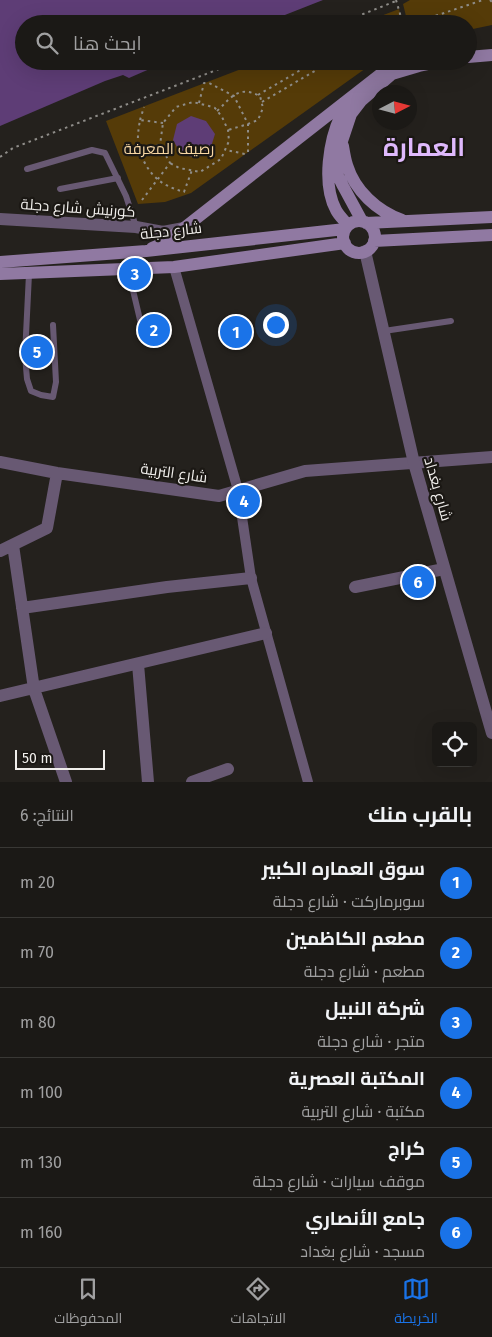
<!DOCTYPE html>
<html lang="ar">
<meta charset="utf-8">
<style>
body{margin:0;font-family:"Fira Sans",Cairo,sans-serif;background:#24221f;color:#f1f3f6;direction:rtl}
.controls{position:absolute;right:15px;bottom:15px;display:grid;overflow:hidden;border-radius:8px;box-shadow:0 5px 20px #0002}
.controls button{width:45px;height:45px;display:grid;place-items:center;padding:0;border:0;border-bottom:1px solid #393835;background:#1b1916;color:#f1f3f6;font:25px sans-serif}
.compass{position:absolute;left:372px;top:85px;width:45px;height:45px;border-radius:50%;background:#1b1916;box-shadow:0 5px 20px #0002;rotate:84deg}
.scale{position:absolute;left:15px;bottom:12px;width:90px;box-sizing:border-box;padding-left:5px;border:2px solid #f0eeeb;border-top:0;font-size:14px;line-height:18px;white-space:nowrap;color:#f0eeeb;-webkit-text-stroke:4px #1b1814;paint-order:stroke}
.you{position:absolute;left:275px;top:324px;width:18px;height:18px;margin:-12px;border:4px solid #fff;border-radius:50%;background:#1a73e8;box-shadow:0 0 0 8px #1a73e833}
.badge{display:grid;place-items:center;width:32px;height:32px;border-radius:50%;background:#1a73e8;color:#fff;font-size:16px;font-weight:700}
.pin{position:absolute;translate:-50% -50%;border:2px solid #fff;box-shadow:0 1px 5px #0006}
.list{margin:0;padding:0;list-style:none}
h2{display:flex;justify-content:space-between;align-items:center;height:65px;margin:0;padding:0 20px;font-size:21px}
h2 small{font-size:16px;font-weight:400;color:#a0a0a1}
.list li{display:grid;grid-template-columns:32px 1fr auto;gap:15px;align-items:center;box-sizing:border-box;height:70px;padding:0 20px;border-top:1px solid #393835}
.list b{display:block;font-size:19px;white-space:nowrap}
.list p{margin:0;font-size:16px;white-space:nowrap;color:#a0a0a1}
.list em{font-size:16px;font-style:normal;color:#a0a0a1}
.icon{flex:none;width:28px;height:28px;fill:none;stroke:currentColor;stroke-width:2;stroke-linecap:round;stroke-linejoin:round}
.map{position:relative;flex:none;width:492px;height:782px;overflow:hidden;direction:ltr}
.search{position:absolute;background:#1b1916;box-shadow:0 5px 20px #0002;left:15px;right:15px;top:15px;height:55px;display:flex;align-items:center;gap:12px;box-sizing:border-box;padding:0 18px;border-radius:28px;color:#a0a0a1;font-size:19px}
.sheet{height:485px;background:#1b1916}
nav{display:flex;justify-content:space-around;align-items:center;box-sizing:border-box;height:70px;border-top:1px solid #393835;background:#1b1916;font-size:14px;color:#a0a0a1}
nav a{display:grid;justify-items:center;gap:2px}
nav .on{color:#1a73e8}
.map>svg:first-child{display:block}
.green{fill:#553b08}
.water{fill:#5e3d76}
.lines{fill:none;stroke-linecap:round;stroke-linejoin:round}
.path{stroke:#8f8d89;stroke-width:2;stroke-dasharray:2.5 4;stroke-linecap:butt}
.service{stroke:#685973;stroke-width:6}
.pedestrian{stroke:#685973;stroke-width:10}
.minor{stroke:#685973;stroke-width:12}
.tertiary{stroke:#685973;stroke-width:12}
.secondary{stroke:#9079a2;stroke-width:12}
.labels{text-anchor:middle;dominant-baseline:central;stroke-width:4.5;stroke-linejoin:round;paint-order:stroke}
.park-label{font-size:15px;fill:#f9d8a4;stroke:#1b1814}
.street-label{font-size:15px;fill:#f0eeeb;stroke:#1b1814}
.town-label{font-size:25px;font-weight:bold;fill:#dfb9fd;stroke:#1b1814}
</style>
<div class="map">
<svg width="492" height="782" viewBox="0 0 492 782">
<rect width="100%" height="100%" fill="#24211d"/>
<path class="green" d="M410,0H492V25L468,30V24H408L403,4Z
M399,9L403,24H360Z
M262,61H376L191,193L165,202L138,204L106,121Z"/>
<path class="water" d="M0,0H323L262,24H24V61H168L129,78L123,75L105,81L0,126Z
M191,116L206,121L215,134L210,150L196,158L181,154L173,140L177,124Z"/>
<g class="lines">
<path class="path" d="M396,0L403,24
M490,0L492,2
M338,24L396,1
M357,24L378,17L387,24
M411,24L483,0
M322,66L324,61
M258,95L316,61
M262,102L330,62L338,63L344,61L355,66H363L368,61
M199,103L204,83H209L234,96L248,124V152L245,154L226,150
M217,111C232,97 238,85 260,96L263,108L258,120L248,124L228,130
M140,120L144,107
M159,145L139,151C150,176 158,184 184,192L192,170
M139,151C137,140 138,131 140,120L163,123
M0,157L13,148L240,61
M142,200L170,163L160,145L163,123L176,107L193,102L209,106L215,108L222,117L228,130L229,141L221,159L200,172L179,168L170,163"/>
<path class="service" d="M27,169L92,150L105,153L126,196L136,227
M60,189L118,178
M128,269L145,341
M29,274L25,355L27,379L31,391L41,395L53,397L56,382L53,325
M384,331L451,321"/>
<path class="pedestrian" d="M174,267L238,490L251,578L308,782"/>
<path class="minor" d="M0,219L136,227L163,232L184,228
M0,462L57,473L219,496L305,471L492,457
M13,545L34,689L66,782
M0,551L47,528L57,473
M355,587L444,569
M22,608L167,587L251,578
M138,664L148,782
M0,696L266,633
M192,782L228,769"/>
<path class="tertiary" d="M365,251L414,463L492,733"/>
<path class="secondary" d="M468,57L492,55
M343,146C344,152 345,159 347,165C355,191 377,211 402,220
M362,221L343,186L338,176L337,164L342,141L351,114L361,101L392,74L419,66L443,61
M343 237a16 16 0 1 1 32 0a16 16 0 1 1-32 0Z
M366,223L492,217
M348,225C344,220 339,216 336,210C322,184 329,140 341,115C343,110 346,106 349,102
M374,241L492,235
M152,248L159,245L184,228L391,66L405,61
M0,262L146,251L345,229
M0,274L174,267L345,243"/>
</g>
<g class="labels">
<g class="park-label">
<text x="169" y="149">رصيف المعرفة</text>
</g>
<g class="street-label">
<text transform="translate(78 208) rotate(4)">كورنيش شارع دجلة</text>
<text transform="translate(171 231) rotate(-6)">شارع دجلة</text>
<text transform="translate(174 473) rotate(8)">شارع التربية</text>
<text transform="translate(438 489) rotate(74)">شارع بغداد</text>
</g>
<g class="town-label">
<text x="424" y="148">العمارة</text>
</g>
</g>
</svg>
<div class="controls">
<button><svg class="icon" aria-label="locate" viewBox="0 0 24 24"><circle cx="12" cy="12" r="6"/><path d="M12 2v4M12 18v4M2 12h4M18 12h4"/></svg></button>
</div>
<svg class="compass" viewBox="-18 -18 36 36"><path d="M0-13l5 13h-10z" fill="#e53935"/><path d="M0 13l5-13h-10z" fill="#a0a0a1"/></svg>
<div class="scale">50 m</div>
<div class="you"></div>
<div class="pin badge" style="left:236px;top:332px">1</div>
<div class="pin badge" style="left:154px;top:330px">2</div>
<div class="pin badge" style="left:135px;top:274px">3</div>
<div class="pin badge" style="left:244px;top:501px">4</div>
<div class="pin badge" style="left:37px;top:352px">5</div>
<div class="pin badge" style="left:418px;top:582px">6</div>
<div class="search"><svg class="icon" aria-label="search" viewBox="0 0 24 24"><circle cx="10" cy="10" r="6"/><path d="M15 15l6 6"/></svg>ابحث هنا</div>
</div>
<section class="sheet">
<h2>بالقرب منك<small>النتائج: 6</small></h2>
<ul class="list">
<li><span class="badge">1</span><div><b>سوق العماره الكبير</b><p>سوبرماركت · شارع دجلة</p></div><em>20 m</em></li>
<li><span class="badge">2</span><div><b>مطعم الكاظمين</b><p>مطعم · شارع دجلة</p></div><em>70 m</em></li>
<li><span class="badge">3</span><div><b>شركة النبيل</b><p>متجر · شارع دجلة</p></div><em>80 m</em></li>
<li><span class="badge">4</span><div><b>المكتبة العصرية</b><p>مكتبة · شارع التربية</p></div><em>100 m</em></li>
<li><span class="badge">5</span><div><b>كراج</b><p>موقف سيارات · شارع دجلة</p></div><em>130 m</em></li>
<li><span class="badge">6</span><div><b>جامع الأنصاري</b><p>مسجد · شارع بغداد</p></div><em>160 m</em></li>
</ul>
</section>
<nav>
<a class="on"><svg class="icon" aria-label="map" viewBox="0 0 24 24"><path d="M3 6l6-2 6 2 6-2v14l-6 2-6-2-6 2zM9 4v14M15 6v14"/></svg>الخريطة</a>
<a><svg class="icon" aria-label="directions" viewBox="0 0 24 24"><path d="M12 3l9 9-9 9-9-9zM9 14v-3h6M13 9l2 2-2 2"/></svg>الاتجاهات</a>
<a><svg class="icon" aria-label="saved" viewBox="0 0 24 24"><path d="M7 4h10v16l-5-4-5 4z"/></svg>المحفوظات</a>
</nav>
